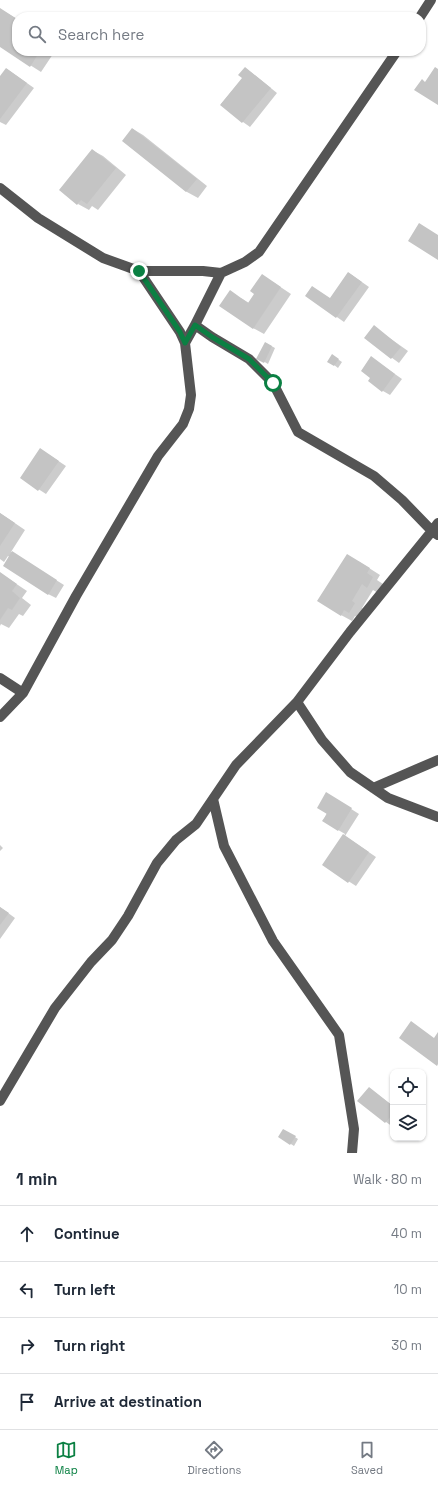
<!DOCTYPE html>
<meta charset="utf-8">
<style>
body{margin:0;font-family:"Space Grotesk",sans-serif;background:#f6f6f7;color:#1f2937}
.controls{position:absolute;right:12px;bottom:12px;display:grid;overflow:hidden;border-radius:8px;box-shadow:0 1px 3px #0004}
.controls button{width:36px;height:36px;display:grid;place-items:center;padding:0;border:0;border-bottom:1px solid #e0e1e3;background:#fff;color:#1f2937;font:20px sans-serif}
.stop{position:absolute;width:12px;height:12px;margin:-9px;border:3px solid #0b8043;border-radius:50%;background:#fff}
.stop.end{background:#0b8043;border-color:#fff;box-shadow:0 1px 4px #0008}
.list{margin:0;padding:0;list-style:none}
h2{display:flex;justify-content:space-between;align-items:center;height:52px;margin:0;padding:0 16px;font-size:17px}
h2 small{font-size:13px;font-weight:400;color:#747a83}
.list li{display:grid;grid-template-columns:26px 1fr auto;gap:12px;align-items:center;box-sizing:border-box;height:56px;padding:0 16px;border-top:1px solid #e0e1e3}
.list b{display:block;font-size:15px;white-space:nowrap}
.list em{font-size:13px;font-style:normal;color:#747a83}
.icon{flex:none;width:22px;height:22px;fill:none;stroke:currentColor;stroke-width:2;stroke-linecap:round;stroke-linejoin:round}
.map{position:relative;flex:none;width:438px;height:1153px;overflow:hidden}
.search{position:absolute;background:#fff;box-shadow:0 1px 3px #0004;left:12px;right:12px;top:12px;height:44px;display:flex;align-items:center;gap:10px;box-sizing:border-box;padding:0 14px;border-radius:16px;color:#747a83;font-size:15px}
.sheet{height:276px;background:#fff}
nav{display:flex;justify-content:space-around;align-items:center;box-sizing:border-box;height:56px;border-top:1px solid #e0e1e3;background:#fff;font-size:11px;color:#747a83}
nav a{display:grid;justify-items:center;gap:2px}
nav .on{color:#0b8043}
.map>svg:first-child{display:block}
.shadow{fill:#0003}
.building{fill:#c4c4c4}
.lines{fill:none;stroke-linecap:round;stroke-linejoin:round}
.minor{stroke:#555;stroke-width:10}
.route{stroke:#0b8043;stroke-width:5}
</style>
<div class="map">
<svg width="438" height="1153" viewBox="0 0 438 1153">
<rect width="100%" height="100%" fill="#fff"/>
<path class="shadow" d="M0,9L17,19V51H55L41,72L0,46Z
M245,68L252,73L277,93L250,127L243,122L221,104L243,78Z
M7,69L34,88L6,125L0,122V78Z
M133,129L143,135L207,186L198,198L187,192L123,141Z
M92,150L103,156L126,175L98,210L92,206L89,210L78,204Z
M349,273L369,287L344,322L307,296L330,299Z
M273,282L291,294L264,334L253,328L241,298L249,303Z
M374,327L408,351L399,363L365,338Z
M266,343L275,348L268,364L258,358Z
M336,358L342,362L338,368L329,361Z
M372,358L402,379L390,395L383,391L372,377Z
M48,454L66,466L46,494L21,478Z
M0,513L25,530L11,552L64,585L56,598L48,594L10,557L8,556L4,562L0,559Z
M358,561L380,575L377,580L383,584L378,593L373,590L362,608L365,610L360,619L355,616L352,621L341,615Z
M0,573L27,591L22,598L31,605L23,616L19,614L9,628L1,624L0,626Z
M334,798L359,814L345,836L376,857L356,886L323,865L345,834L323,821Z
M0,845L3,848L0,851Z
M0,907L15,918L0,939Z
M369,1088L393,1106V1127L386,1122L359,1101Z
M284,1130L298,1139L294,1146L280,1137Z"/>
<path class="building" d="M0,8L17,19V51H40L30,67L0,47Z
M245,67L271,88L242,123L220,105L242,78L238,75Z
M435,67L438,69V105L414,90L422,79L425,82Z
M6,68L27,83L0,119V76Z
M132,128L197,179L186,192L122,141Z
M92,149L116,168L87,204L81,200L77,205L59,190Z
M419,223L438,235V260L408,241Z
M348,272L362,282L336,318L305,296L312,286L330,298Z
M262,274L281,287L253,329L219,306L230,290L248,303L254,294L250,291Z
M374,325L401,347L391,359L364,338Z
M265,342L272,346L264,363L256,359Z
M332,354L339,359L334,366L327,362Z
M371,356L395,374L382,392L368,381L370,378L361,371Z
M40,448L59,461L38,491L20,478Z
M0,513L15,523L0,546Z
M12,551L57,580L48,595L3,566Z
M347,554L370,568L367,573L373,577L367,588L362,584L352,601L355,603L349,613L344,610L341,616L317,601Z
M0,572L17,584L12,591L20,598L12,610L8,608L0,620Z
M326,792L352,808L338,831L322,821L327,814L317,808Z
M343,834L369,852L348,883L322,865Z
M0,907L9,913L0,925Z
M411,1021L434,1038L438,1032V1064L437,1066L399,1038Z
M369,1087L393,1106V1114L385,1123L357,1101Z
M283,1129L296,1136L290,1145L278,1137Z"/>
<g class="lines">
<path class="minor" d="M420,17L431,0
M0,188L38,218L103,258L139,271H203L221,273L195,325L212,337L249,359L273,383L298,432L374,476L402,500L432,531L438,523
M139,271L180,332L185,343L195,325
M221,273L245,262L259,252L397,51
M0,678L23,693
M297,702L322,740L350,772L388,798L438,817
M0,717L23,693L76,596L158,456L183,424L189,409L191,395L185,343
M373,788L438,760
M213,799L224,846L273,941L339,1035L354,1129L352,1153
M0,1101L55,1008L91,962L112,940L128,916L157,863L176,840L196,824L236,765L297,702L350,632L432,531L438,535"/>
</g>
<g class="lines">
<path class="route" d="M139,271L180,332L185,343L195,325L212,337L249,359L273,383"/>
</g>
</svg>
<div class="controls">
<button><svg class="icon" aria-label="locate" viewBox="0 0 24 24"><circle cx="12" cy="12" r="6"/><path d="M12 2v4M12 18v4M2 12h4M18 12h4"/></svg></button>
<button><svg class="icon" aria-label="layers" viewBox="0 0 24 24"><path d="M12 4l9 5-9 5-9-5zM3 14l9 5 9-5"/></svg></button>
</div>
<div class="stop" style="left:273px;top:383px"></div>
<div class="stop end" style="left:139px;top:271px"></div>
<div class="search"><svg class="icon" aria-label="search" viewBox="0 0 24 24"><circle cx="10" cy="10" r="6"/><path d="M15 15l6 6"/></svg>Search here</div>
</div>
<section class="sheet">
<h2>1 min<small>Walk · 80 m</small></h2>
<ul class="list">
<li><svg class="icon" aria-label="ahead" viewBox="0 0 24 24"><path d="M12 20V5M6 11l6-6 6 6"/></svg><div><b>Continue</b></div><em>40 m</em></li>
<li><svg class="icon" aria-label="left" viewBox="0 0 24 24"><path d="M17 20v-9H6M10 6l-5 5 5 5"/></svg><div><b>Turn left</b></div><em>10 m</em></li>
<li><svg class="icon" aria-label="right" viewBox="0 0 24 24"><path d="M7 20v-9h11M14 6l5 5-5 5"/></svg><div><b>Turn right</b></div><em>30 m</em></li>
<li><svg class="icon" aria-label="arrive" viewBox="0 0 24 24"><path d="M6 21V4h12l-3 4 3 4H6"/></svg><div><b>Arrive at destination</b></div></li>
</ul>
</section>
<nav>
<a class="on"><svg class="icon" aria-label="map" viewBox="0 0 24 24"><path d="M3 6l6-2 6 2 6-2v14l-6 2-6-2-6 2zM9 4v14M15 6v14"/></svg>Map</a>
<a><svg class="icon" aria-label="directions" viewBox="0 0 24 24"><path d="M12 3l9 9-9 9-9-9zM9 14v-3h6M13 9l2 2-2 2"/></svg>Directions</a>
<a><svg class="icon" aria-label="saved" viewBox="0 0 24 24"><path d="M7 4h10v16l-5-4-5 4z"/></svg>Saved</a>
</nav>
